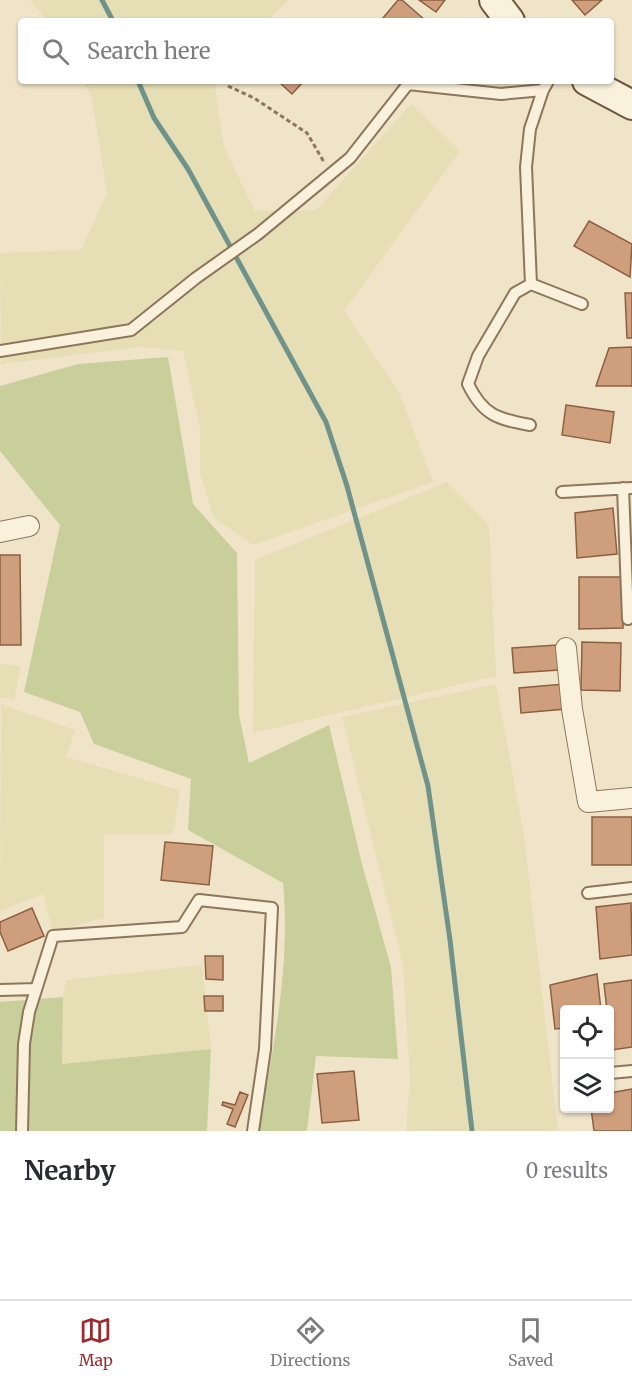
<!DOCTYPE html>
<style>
body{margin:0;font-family:Merriweather,serif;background:#f2f2f3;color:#2b2b33}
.controls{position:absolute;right:18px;bottom:18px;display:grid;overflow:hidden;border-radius:6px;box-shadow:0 2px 4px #0004}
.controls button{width:54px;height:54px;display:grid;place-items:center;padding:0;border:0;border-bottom:2px solid #e1e1e2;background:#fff;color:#2b2b33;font:30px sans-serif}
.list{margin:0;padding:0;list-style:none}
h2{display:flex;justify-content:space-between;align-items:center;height:78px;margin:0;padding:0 24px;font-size:26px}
h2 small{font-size:20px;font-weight:400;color:#7c7c81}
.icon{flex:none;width:33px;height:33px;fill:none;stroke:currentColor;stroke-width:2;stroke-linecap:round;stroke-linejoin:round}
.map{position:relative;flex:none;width:632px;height:1131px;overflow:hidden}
.search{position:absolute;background:#fff;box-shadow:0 2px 4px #0004;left:18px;right:18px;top:18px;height:66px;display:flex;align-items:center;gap:15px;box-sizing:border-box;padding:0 21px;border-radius:6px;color:#7c7c81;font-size:22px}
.sheet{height:168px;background:#fff}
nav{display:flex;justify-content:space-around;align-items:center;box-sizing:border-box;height:84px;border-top:2px solid #e1e1e2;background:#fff;font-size:16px;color:#7c7c81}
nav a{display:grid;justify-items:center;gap:3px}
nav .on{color:#9e2a2b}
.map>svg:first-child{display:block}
.farmland{fill:#e6deb5}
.green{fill:#c9cf9b}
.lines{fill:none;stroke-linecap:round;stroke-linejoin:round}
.stream{stroke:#6f938a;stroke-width:5}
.building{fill:#cf9f7d;stroke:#8d5f41;stroke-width:1.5}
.lane-casing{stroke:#8d765c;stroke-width:14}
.street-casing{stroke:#8d765c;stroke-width:22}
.secondary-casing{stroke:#6f573f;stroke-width:32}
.path{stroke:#8d765c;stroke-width:3;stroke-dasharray:4.5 3;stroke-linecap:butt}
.lane{stroke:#faf1dc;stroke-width:10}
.street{stroke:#faf1dc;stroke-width:20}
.secondary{stroke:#faf1dc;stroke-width:28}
</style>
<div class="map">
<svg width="632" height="1131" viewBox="0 0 632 1131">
<rect width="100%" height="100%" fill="#f0e4c8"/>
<path class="farmland" d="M30,0H289L267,21H47Z
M83,81H214L224,147L255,211L316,210L411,104L460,151L344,311L399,392L433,482L253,545L213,517L200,472V428L183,351L140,347L1,364L0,253L81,250L107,193L92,99Z
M447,482L489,525L496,676L253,733L255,560Z
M0,664L21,666L14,700L0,697Z
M496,684L524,836L558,1131H406L410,1080L403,965L342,717Z
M1,704L75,730L66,757L180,790L173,834H104V918L53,932L43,894L0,911Z
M202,965L211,1049L62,1064L63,998L66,980Z"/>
<path class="green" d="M168,357L193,504L237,553L239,715L249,763L329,725L362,864L391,967L398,1059L316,1056L307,1131H258C273,1049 291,966 283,883L188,830L191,779L94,744L80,712L24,692L60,525L0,451V386L78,364Z
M63,997L62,1064L211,1049L207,1131H0V1002Z"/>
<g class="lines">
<path class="stream" d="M102,0L113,21
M138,81L154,118L188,169L326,422L347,486L428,786L450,940L472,1131"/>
</g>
<path class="building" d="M398,0H402L426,21H386L383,18Z
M419,0H445L436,12Z
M572,0H602L585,15Z
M278,81H304L292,94Z
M589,221L632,244L630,277L574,246Z
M625,293H632V338H627Z
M632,347V386H596L609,348Z
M566,405L614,412L610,443L562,435Z
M613,508L617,554L577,558L575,513Z
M0,555H20L21,645H0Z
M579,577H623V628L579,629Z
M582,642L621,643L620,691L581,690Z
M557,645L559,670L514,673L512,648Z
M564,684L566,709L521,713L519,688Z
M592,817H632V865H592Z
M165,842L213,846L209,885L161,880Z
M631,903L632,955L600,959L596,907Z
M32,908L44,936L8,951L0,932V922Z
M205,956H223V980L206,979Z
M597,974L601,1010H564V1028L555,1029L550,985Z
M632,980V1047L612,1050L610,1010H607L604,984Z
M204,996H223V1011H205Z
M354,1071L359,1120L322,1123L317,1074Z
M632,1089V1131H594L591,1108H610V1093Z
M240,1092L248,1095L235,1127L227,1124L233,1109L222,1105L223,1102L235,1105Z"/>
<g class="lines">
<defs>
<path id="lane" d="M531,284L582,304
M0,351L131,330L196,278L258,234L350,158L408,84L501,94L543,90L548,81
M530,425C497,419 483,415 468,384L478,356L515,293L531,284L526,167L530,129L543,90
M623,488L628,619
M562,492L632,488
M588,893L632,888
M0,990L36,989
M610,1073L632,1071
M22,1131L24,1044L29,1012L53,936L182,927L199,900L272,908L265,1049L253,1131"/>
<path id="street" d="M0,532L29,526
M566,648L572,709L588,802L632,798"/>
<path id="secondary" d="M494,0L510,21
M587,81L632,105"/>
</defs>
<use href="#lane" class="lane-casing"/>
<use href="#street" class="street-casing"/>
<use href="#secondary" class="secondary-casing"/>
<path class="path" d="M228,86L254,98L307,133L324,162"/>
<use href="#lane" class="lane"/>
<use href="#street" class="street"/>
<use href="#secondary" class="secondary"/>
</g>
</svg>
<div class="controls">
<button><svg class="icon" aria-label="locate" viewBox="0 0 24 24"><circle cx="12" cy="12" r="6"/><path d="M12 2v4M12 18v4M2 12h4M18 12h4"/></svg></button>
<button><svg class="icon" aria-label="layers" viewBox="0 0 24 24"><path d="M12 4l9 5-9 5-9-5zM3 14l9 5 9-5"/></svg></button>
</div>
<div class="search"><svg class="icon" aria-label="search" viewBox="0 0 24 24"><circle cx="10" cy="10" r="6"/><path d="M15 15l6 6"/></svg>Search here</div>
</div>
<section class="sheet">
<h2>Nearby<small>0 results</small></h2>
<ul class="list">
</ul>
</section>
<nav>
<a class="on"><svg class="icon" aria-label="map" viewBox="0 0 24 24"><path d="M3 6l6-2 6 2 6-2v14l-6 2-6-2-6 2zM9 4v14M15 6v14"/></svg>Map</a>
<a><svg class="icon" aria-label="directions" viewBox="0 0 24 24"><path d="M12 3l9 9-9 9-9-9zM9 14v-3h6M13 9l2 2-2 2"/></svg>Directions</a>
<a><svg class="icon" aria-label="saved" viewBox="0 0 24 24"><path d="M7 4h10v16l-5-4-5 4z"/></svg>Saved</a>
</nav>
